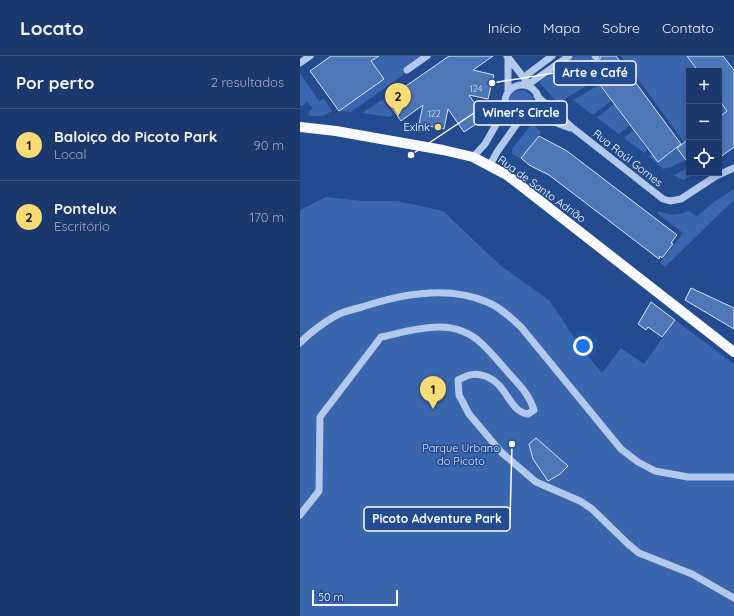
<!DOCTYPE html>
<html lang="pt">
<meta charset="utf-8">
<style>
body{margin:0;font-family:Quicksand,sans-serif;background:#233f72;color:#f1f3f6}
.controls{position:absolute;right:12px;top:12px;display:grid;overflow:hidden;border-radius:0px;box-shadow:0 2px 6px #0003}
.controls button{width:36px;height:36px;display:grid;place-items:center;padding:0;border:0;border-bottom:1px solid #38527f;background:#1a386c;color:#f1f3f6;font:20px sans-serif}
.scale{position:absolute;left:12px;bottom:10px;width:86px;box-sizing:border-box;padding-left:4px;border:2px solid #fff;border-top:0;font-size:11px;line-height:14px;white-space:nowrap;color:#fff;-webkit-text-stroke:3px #224b90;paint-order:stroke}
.you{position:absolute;left:283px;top:290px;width:14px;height:14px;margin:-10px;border:3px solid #fff;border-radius:50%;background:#1a73e8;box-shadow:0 0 0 6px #1a73e833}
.badge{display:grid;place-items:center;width:26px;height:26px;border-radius:50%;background:#f8db75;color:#111;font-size:13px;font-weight:700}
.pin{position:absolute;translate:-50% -33px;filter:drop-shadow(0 1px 2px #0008)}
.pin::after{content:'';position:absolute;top:21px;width:14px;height:12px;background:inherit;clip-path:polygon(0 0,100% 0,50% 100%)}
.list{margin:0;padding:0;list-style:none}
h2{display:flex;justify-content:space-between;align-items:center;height:52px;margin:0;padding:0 16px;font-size:17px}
h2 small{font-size:13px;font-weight:400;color:#9facc2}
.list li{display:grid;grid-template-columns:26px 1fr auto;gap:12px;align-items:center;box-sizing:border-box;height:72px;padding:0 16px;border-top:1px solid #38527f}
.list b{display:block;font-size:15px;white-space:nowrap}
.list p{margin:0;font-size:13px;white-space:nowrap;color:#9facc2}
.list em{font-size:13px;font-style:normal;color:#9facc2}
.icon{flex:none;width:22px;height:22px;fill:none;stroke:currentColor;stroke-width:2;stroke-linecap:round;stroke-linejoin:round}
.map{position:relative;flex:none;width:434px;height:560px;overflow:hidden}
header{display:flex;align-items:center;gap:24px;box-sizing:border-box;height:56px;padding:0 20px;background:#1a386c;border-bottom:1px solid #38527f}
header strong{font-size:19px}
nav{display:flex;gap:22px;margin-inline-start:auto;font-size:14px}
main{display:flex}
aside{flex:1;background:#1a386c}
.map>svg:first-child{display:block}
.green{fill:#3a66ae}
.building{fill:#4f77b8;stroke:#d8e5f9}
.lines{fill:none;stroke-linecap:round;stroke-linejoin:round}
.minor{stroke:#b2c9ec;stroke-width:7}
.major{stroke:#f8faff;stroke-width:10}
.poi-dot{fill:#f8db75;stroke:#224b90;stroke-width:1.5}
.labels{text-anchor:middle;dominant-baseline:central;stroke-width:3;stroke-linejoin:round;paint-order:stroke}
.number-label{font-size:9px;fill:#d3dded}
.poi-label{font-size:11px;fill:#fff;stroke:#224b90;text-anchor:end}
.street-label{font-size:11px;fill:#fff;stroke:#224b90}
.park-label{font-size:11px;fill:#d8e5f9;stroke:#224b90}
.leader{fill:none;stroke:#fff;stroke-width:1.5}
.callout-dot{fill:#fff;stroke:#224b90;stroke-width:1.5}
.callout{fill:#224b90;stroke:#fff;stroke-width:1.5}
.callout-label{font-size:12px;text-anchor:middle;font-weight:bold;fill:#fff}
</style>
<header>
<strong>Locato</strong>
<nav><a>Início</a><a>Mapa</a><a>Sobre</a><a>Contato</a></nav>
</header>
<main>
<aside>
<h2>Por perto<small>2 resultados</small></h2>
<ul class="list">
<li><span class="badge">1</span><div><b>Baloiço do Picoto Park</b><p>Local</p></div><em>90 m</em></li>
<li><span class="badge">2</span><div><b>Pontelux</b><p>Escritório</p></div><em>170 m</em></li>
</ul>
</aside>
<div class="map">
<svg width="434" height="560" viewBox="0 0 434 560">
<rect width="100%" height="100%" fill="#224b90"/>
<path class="green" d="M79,0H130L51,56L39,55L83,23L71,5Z
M275,0H290L293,4L285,9L296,24L258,47L239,26Z
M321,0H387L398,15H389V83L384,86Z
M0,17L19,45L24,43L32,55L23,60H10L8,57L13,52L7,46L2,50L0,49Z
M299,29L311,45L293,59L273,44Z
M209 46a12 12 0 1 1 24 0a12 12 0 1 1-24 0Z
M83,43L93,58L90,61L62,57Z
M419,44L427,55L419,61Z
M314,48L329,70L319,78L297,62Z
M230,70H235L241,76L221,103L212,98V93Z
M333,74L347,94L344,97L324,82Z
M377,92L386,104L371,111L363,113L349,100L352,98L358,106Z
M389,111V117H395L396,118L383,124L374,119Z
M434,133V144L365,211L360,207L383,177L357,157L359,155C369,160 378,159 389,155L397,160L414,146Z
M26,141L62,145H97L143,155L200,209L250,245L279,289L302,317L321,292L344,308L375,264L434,308V560H0V154Z"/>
<path class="building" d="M31,0H79L71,5L84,23L39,55L10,15Z
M149,0H193L173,14L194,19L188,43L169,39L185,62L164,76L148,53L144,73L119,68L123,49L101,65L86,44Z
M301,0H316L381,88L358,106L285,9L292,4L295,6L299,5Z
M387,0H423L434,14V91L419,102V61L427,55L419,44V15H398Z
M239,80L267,95L377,179L371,187L373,188L362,202L360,200L359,203L249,119L229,109L221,102Z
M389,83V108L377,92Z
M391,232L434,252V273L385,244Z
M351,246L375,264L362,281L348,271L346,274L338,268Z
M236,382L268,410L260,418L248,425L233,403L229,388Z"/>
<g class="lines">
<path class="minor" d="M207,0L231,31
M295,0L296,1
M208,1V36
M0,7L10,0
M107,14L127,0
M228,18L252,0
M229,28L269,0
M205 46a17 17 0 1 1 34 0a17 17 0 1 1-34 0Z
M237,40L274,73L363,143L370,145L381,143L416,120L434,112
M233,58L270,72
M173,101L185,88L206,51
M190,109L197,96L221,62
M0,287C8,278 27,264 39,258C46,255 54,253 62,251C101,238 148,229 187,246C200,251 211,262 221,271L321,393L338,406L355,415L388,421H434
M0,459L19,435L20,361L81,281C115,274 152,260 181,287C190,295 198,305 206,314C217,327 229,337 234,354L228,358C208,355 208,328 185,320C174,316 168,319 158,324L159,339L169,358L201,396L236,426L280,445L292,453L328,488L339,497L392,518L434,542"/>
<path class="major" d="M0,71L36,75L143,94L173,101L207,119L434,296"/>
</g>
<circle class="poi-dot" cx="138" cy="71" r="4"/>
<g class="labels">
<g class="number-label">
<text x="176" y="32">124</text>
<text x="134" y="57">122</text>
</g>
<g class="poi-label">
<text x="130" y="71">ExInk</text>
</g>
<g class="street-label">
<text transform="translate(328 102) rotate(38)">Rua Raúl Gomes</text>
<text transform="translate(242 133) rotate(36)">Rua de Santo Adrião</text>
</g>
<g class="park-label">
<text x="161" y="392">Parque Urbano<tspan x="161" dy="13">do Picoto</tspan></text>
</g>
</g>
<path class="leader" d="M192 27L254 17M111 99L174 57M212 388L210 463"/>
<g class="callout-dot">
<circle cx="192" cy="27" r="4"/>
<circle cx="111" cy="99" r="4"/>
<circle cx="212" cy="388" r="4"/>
</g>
<g class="callout">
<rect x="254" y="5" width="82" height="24" rx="4"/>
<rect x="174" y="45" width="93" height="24" rx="4"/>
<rect x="64" y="451" width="146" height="24" rx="4"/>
</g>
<g class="callout-label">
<text x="295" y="21">Arte e Café</text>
<text x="221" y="61">Winer's Circle</text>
<text x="137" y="467">Picoto Adventure Park</text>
</g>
</svg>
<div class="controls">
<button>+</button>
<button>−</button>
<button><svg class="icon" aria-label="locate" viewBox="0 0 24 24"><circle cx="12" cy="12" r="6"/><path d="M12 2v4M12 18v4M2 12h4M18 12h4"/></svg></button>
</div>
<div class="scale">50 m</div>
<div class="you"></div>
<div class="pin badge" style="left:133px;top:353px">1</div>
<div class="pin badge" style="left:98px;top:60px">2</div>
</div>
</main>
